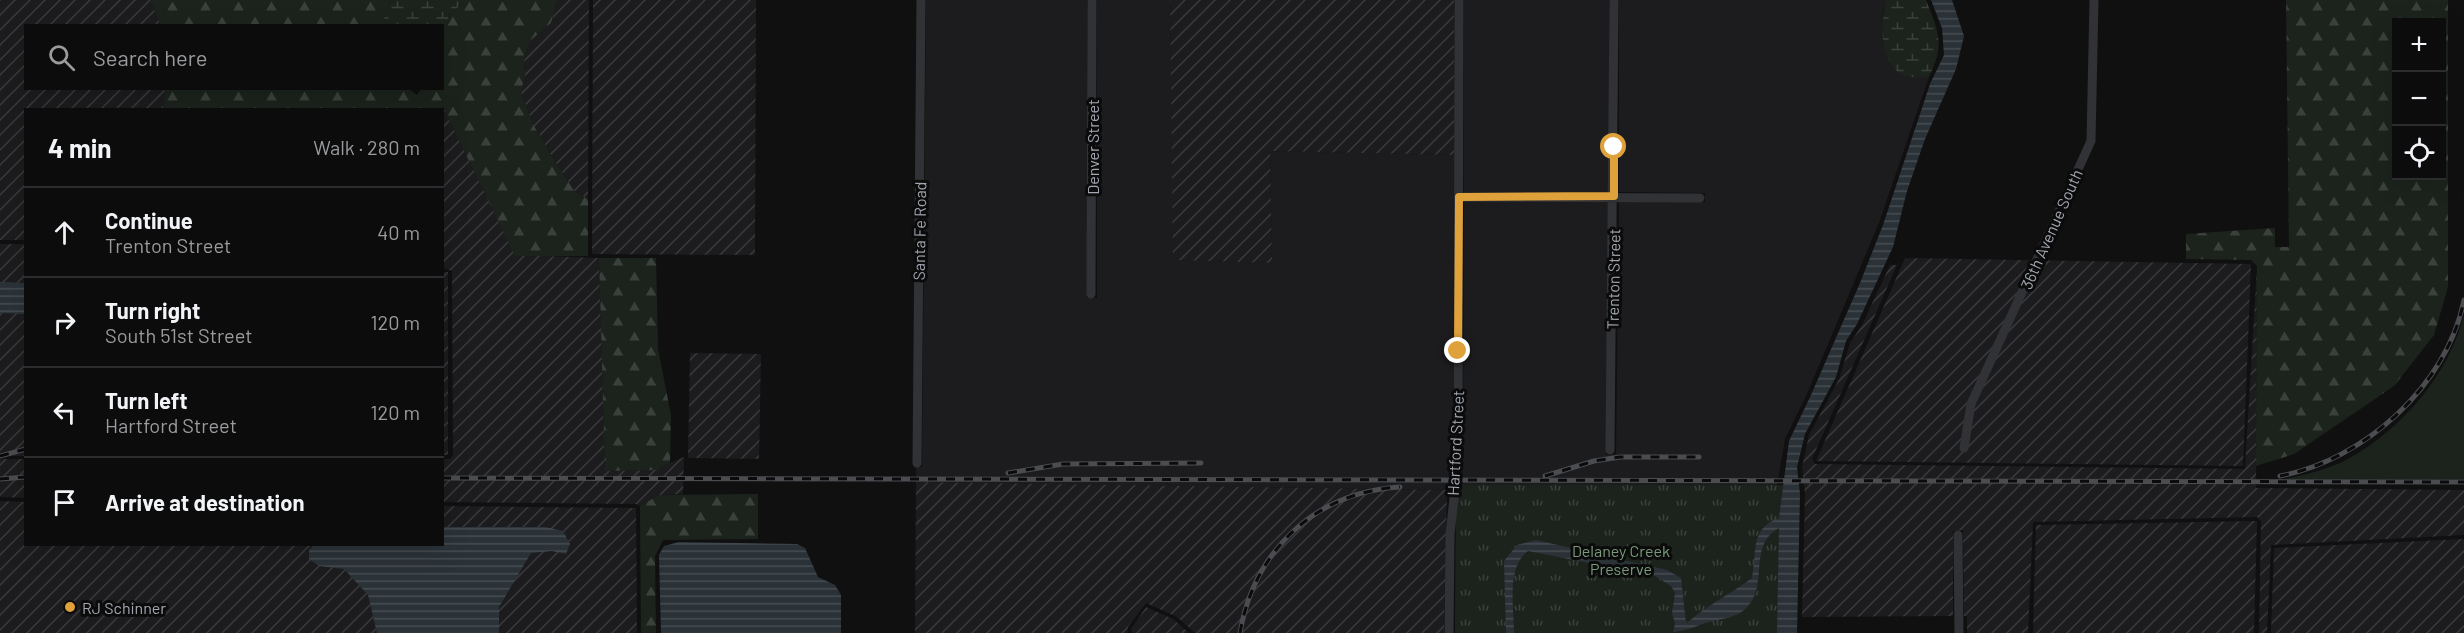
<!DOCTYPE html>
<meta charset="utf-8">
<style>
body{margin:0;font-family:Barlow,sans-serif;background:#1a1a1b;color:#f1f3f6}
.controls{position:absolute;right:18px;top:18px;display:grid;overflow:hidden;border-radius:0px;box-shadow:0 6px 24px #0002}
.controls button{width:54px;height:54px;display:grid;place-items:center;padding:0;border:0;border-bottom:2px solid #2c2c2e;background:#0c0c0d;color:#f1f3f6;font:30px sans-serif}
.stop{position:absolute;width:18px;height:18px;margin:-14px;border:4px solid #dfa139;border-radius:50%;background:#fff}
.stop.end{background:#dfa139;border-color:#fff;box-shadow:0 2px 6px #0008}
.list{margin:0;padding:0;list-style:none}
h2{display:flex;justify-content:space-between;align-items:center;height:78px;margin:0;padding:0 24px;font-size:26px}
h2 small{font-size:20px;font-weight:400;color:#9a9b9d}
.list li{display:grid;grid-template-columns:39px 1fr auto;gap:18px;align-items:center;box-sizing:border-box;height:90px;padding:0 24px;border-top:2px solid #2c2c2e}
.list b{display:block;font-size:22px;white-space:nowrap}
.list p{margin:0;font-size:20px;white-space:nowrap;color:#9a9b9d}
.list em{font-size:20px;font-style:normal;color:#9a9b9d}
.icon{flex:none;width:33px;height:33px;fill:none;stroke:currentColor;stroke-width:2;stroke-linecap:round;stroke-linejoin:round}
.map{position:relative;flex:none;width:2464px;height:633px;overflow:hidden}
.search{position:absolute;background:#0c0c0d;box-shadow:0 6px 24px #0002;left:24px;top:24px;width:420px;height:66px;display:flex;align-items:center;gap:15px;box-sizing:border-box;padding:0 21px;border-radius:0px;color:#9a9b9d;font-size:22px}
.panel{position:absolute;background:#0c0c0d;box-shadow:0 6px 24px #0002;left:24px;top:108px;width:420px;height:438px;border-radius:0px}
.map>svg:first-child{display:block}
.built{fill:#1c1c1e}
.industrial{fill:url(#industrial-furrows)}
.grass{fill:#1c231d}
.forest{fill:url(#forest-firs);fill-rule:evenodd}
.wetland{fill:url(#wetland-marsh)}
.park{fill:url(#park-tufts)}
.water{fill:url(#water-rules)}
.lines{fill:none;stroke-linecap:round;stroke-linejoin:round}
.street{stroke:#313235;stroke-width:9}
.rail-casing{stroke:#4a4c50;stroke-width:5}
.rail{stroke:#0b0b0c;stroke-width:3;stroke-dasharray:9;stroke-linecap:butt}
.route{stroke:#dfa139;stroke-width:8}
.poi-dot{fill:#dfa139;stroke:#0b0b0c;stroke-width:2}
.labels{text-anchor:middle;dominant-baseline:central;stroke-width:6;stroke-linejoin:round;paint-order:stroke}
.street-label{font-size:16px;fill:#a2a7b0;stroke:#0b0b0c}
.park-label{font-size:16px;fill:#7a9a7b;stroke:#0b0b0c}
.poi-label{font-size:16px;fill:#a2a7b0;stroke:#0b0b0c;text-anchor:start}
</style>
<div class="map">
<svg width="2464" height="633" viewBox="0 0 2464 633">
<defs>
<pattern id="industrial-furrows" width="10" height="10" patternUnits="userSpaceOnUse" patternTransform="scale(1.5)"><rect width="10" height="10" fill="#1c1c1e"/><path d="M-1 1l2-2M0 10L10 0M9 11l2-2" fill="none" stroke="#3a3a3c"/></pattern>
<pattern id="forest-firs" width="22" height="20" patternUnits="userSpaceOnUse" patternTransform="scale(1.5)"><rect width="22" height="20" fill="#1c231d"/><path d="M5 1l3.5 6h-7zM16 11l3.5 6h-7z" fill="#3a403b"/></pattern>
<pattern id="wetland-marsh" width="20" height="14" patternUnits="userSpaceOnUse" patternTransform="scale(1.5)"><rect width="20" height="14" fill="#1c231d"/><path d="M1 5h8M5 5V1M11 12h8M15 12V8" fill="none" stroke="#3a403b"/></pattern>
<pattern id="park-tufts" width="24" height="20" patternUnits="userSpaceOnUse" patternTransform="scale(1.5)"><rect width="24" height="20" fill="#1c231d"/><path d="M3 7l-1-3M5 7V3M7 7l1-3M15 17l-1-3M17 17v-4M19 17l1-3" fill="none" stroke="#3a403b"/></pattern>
<pattern id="water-rules" width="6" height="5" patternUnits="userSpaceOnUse" patternTransform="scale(1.5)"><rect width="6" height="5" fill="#2a3238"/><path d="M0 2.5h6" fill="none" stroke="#464d52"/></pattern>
</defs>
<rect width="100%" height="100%" fill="#101011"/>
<path class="built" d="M926,0H1087V298H1097V0H1170L1174,260L1272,263L1270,151L1454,155L1453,463L1449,490L916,482V467H922Z
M1464,0H1609V192L1464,193Z
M1619,0H1886L1883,14L1906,76L1929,77L1879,223L1807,394L1785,439L1777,486L1460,490L1463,463L1464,202L1609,201L1606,455L1616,454L1619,201L1705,202V193L1619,192Z"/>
<path class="industrial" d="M0,0H150L161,25L26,26V88L165,89L163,109L26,110L25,240H0Z
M557,0H589L588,199L575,192L549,152L533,124L521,93L525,74L524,56L530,41L551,23Z
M593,0H756L755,255L592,254Z
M1170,0H1454V155L1270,151L1272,263L1173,260Z
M443,107L515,255L599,258L605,471L654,470L684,457L683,494L659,495L640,506L636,504L443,502V459H450L453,455L452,271L443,268L442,110H436Z
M0,244H25V456H0Z
M1905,258L2251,264L2243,466L1816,461Z
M1890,265H1897L1812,459L1815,464L2245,469L2257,266L2256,488L2464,490V535L2271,545L2267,633H2259L2261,521L2257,517L2033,522L2028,633H1967V616H1964L1963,530L1953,531V616L1802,617L1805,494L1802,467L1809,435L1839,379L1850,343L1862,325Z
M442,272H448V455H442Z
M690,353L761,354L759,459L688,458Z
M0,459H25V498L0,497Z
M916,482L1447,490L1444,633H1195L1177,617L1146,603L1128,627L1127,633H915Z
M0,501L25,502L26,544H442L443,506L636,508L637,633H0Z
M2257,521L2254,633H2033L2036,525Z
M2464,539V633H2271L2274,548Z
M1146,607L1173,619L1189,633H1132L1131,629Z"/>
<path class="grass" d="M2464,315V479H2285C2309,474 2334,468 2355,455C2406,424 2449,373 2464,315Z"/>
<path class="forest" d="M150,0H390L382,26L161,25Z
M465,0H557L551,23L530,41L524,56L525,74L521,93L533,124L549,152L575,192L588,199V256H515L443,107L436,110H163L165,89L408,88L417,95L421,89L442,88L443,44L449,16Z
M2286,0H2448V287L2434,335L2394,386L2294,454L2256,466L2257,266L2251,260L2186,259V234L2275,228V247H2289ZM2442,22V176H2396V22Z
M599,258H656L658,349L671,415L670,463L654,470L605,471Z
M758,494V539L663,540L655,556L656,633H641L640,506L659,495Z"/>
<path class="wetland" d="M390,0H465L449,16L443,44L442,26L382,25Z
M1886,0H1926C1939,33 1945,44 1929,77C1922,77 1911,78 1905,76C1878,65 1881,24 1886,0Z"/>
<path class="park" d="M1456,485H1787V633H1455Z"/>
<path class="water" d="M1931,0H1952L1964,36L1956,69L1925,139L1907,191L1893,247L1857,324L1846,341L1836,377L1805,434L1797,467L1800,494L1797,633H1777L1779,528C1746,546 1771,588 1744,610C1735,618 1720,619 1709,622C1696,626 1686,631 1673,632L1675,624L1672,613L1675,593L1671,586L1655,576L1528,551C1506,567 1514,608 1514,633H1506L1504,561L1517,545L1536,540L1667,570L1681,578L1686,624C1705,606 1731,594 1752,578C1757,552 1750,528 1779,518L1789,441L1811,395L1860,283L1883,225L1930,84L1944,55L1942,28Z
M0,282L25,283V314L0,313Z
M443,527H545L563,531L570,544L566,554L552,551L531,553L499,607V633H377L368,595L344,569L319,566L309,559V550L314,545L442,544Z
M679,542L797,544L805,548L818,577L835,585L841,595V633H661L659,555L664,546Z"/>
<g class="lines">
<path class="street" d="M1459,197L1700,198
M1091,294L1092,0
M1964,448L1971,404L2091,141L2094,0
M1610,450L1614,0
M917,463L921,0
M1958,535L1959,633
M1449,633L1450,534L1458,463L1459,0"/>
<defs>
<path id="rail" d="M0,456L26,449
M1008,473L1063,464L1201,463
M1545,476L1594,461L1620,457H1699
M2280,476C2364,460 2447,386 2464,300
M442,478L2464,482
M0,479L26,477
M1240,633C1254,550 1316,492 1400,487"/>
</defs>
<use href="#rail" class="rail-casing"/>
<use href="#rail" class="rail"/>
</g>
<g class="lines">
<path class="route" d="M1458,351L1459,197L1614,196V147"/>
</g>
<circle class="poi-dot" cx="70" cy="607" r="6"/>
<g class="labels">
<g class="street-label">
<text transform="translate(1092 147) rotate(-90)">Denver Street</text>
<text transform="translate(2051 229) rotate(-66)">36th Avenue South</text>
<text transform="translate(919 231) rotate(-89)">Santa Fe Road</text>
<text transform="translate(1613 279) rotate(-89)">Trenton Street</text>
<text transform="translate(1455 443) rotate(-87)">Hartford Street</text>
</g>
<g class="park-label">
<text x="1621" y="550">Delaney Creek<tspan x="1621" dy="18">Preserve</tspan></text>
</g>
<g class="poi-label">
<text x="82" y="607">RJ Schinner</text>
</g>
</g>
</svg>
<div class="controls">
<button>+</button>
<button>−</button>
<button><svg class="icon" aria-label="locate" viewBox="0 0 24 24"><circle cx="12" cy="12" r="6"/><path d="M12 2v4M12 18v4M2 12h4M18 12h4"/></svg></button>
</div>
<div class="stop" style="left:1614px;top:147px"></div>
<div class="stop end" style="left:1458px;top:351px"></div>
<div class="search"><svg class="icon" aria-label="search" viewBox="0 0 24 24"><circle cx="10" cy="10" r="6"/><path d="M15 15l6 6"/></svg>Search here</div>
<section class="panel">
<h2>4 min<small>Walk · 280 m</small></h2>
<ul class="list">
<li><svg class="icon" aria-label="ahead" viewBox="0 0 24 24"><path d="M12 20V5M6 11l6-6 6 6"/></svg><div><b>Continue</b><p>Trenton Street</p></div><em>40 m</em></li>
<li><svg class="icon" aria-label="right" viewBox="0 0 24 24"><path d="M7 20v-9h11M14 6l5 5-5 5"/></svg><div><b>Turn right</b><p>South 51st Street</p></div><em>120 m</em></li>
<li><svg class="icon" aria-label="left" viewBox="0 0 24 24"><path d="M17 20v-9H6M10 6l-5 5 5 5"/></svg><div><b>Turn left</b><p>Hartford Street</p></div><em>120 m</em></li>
<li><svg class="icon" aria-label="arrive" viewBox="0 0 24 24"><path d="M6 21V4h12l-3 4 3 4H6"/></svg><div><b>Arrive at destination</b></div></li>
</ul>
</section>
</div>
